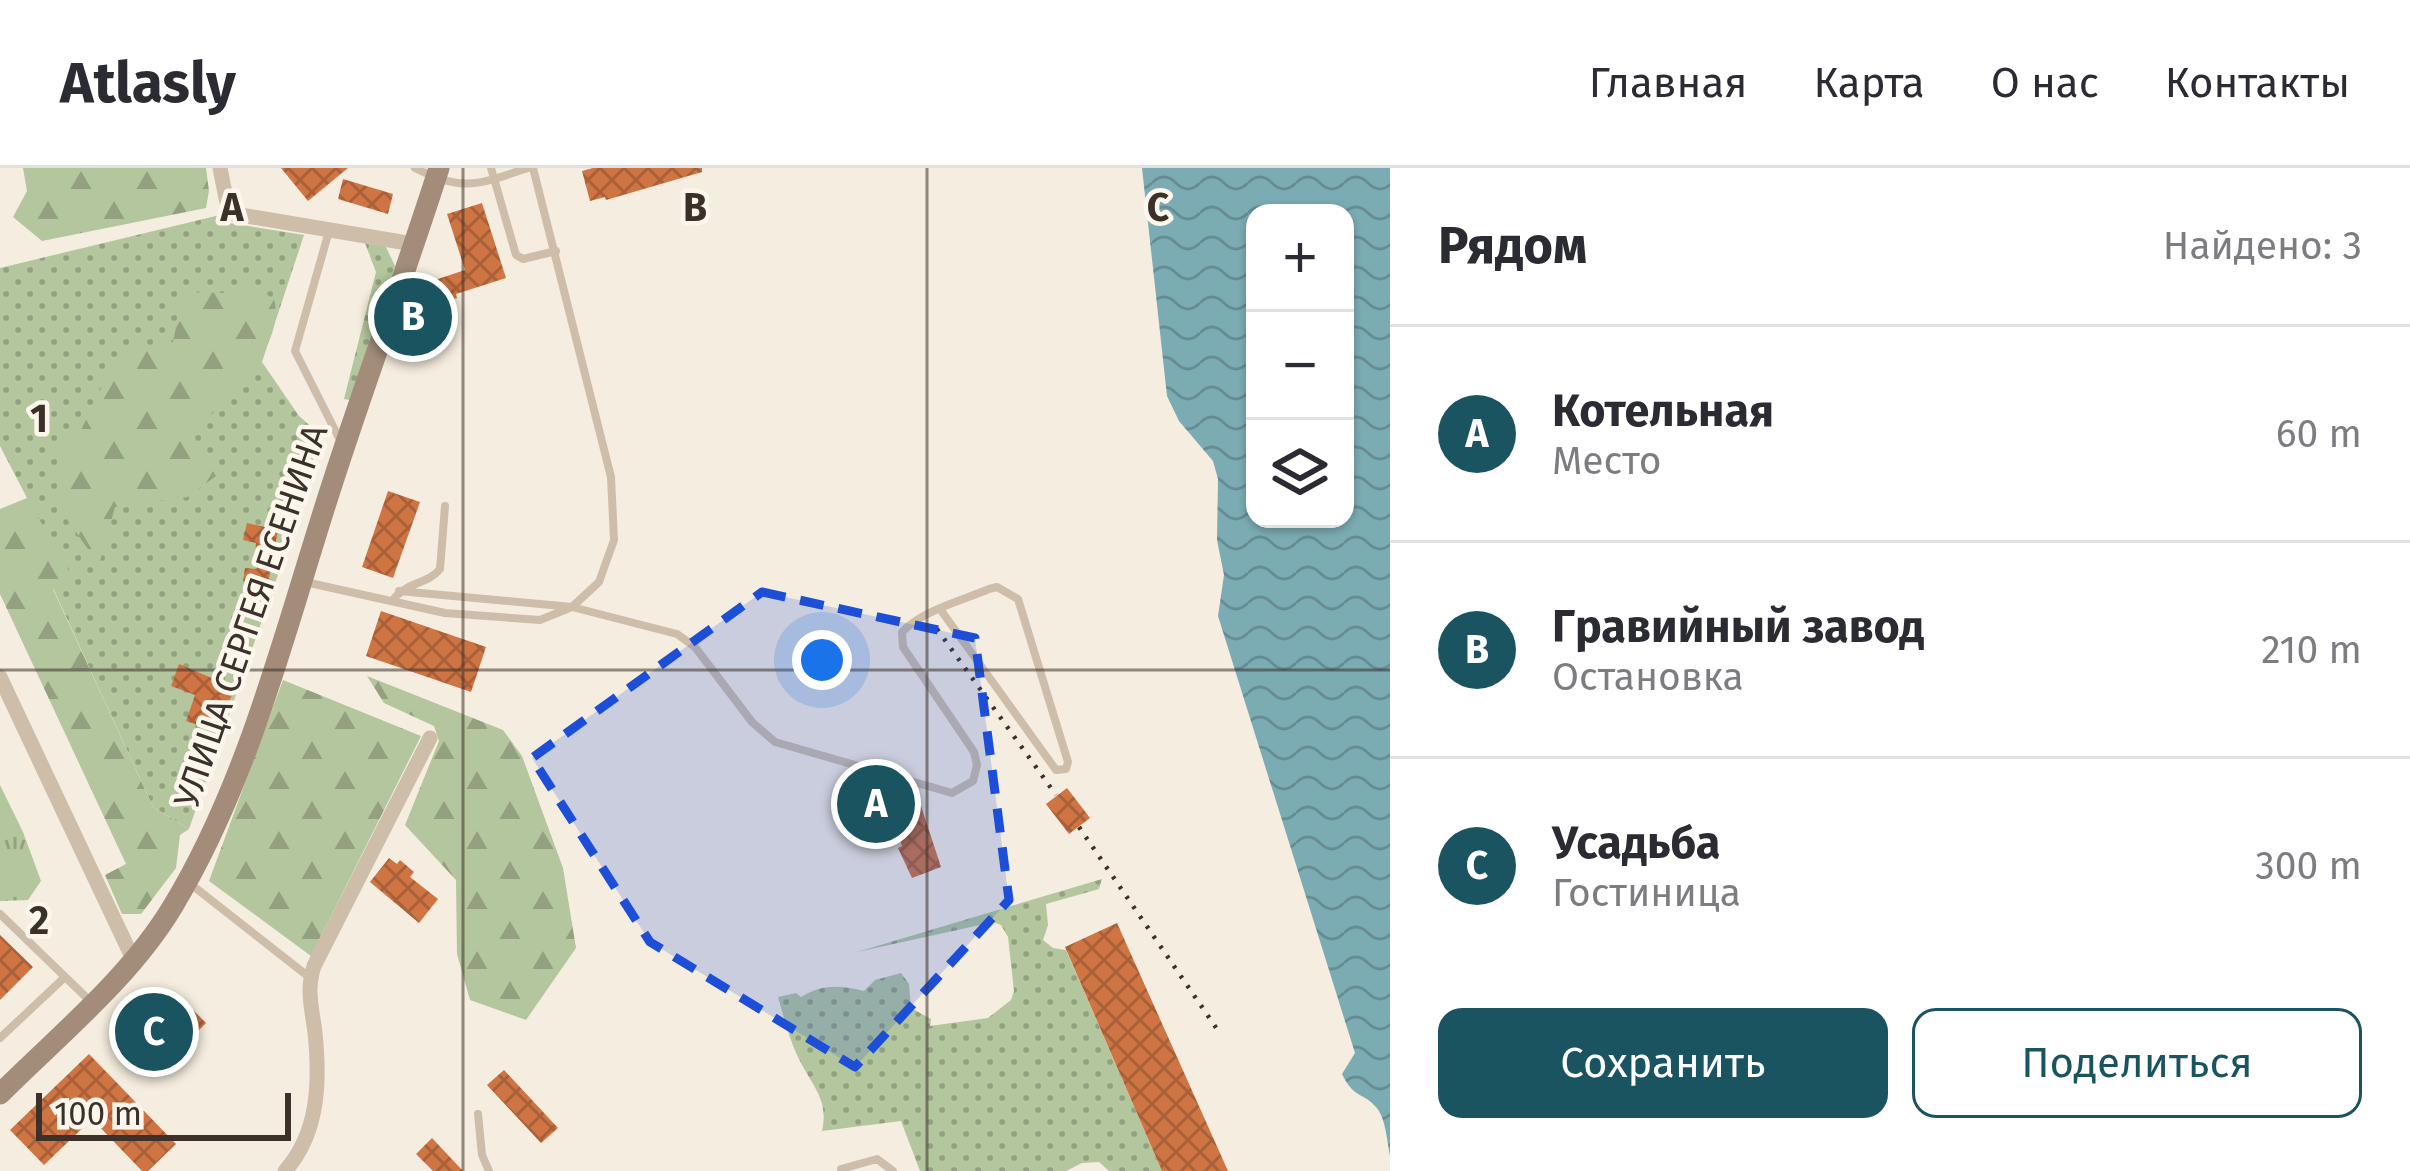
<!DOCTYPE html>
<html lang="ru">
<meta charset="utf-8">
<style>
body{margin:0;font-family:"Fira Sans",sans-serif;background:#f2f2f3;color:#2b2b33}
.controls{position:absolute;right:36px;top:36px;display:grid;overflow:hidden;border-radius:24px;box-shadow:0 3px 9px #0004}
.controls button{width:108px;height:108px;display:grid;place-items:center;padding:0;border:0;border-bottom:3px solid #e1e1e2;background:#fff;color:#2b2b33;font:60px sans-serif}
.scale{position:absolute;left:36px;bottom:30px;width:255px;box-sizing:border-box;padding-left:12px;border:6px solid #3b312a;border-top:0;font-size:33px;line-height:42px;white-space:nowrap;color:#3b312a;-webkit-text-stroke:9px #fcf6ec;paint-order:stroke}
.you{position:absolute;left:822px;top:492px;width:42px;height:42px;margin:-30px;border:9px solid #fff;border-radius:50%;background:#1a73e8;box-shadow:0 0 0 18px #1a73e833}
.badge{display:grid;place-items:center;width:78px;height:78px;border-radius:50%;background:#1b5461;color:#fff;font-size:39px;font-weight:700}
.pin{position:absolute;translate:-50% -50%;border:6px solid #fff;box-shadow:0 3px 12px #0006}
.list{margin:0;padding:0;list-style:none}
h2{display:flex;justify-content:space-between;align-items:center;height:156px;margin:0;padding:0 48px;font-size:51px}
h2 small{font-size:39px;font-weight:400;color:#7c7c81}
.list li{display:grid;grid-template-columns:78px 1fr auto;gap:36px;align-items:center;box-sizing:border-box;height:216px;padding:0 48px;border-top:3px solid #e1e1e2}
.list b{display:block;font-size:45px;white-space:nowrap}
.list p{margin:0;font-size:39px;white-space:nowrap;color:#7c7c81}
.list em{font-size:39px;font-style:normal;color:#7c7c81}
.actions{display:flex;gap:24px;padding:36px 48px}
.actions a{flex:1;padding:27px 0;border:3px solid #1b5461;border-radius:24px;text-align:center;font-size:42px;color:#1b5461}
.actions .main{background:#1b5461;color:#fff}
.icon{flex:none;width:66px;height:66px;fill:none;stroke:currentColor;stroke-width:2;stroke-linecap:round;stroke-linejoin:round}
.map{position:relative;flex:none;width:1390px;height:1003px;overflow:hidden}
header{display:flex;align-items:center;gap:72px;box-sizing:border-box;height:168px;padding:0 60px;background:#fff;border-bottom:3px solid #e1e1e2}
header strong{font-size:57px}
nav{display:flex;gap:66px;margin-inline-start:auto;font-size:42px}
main{display:flex}
aside{flex:1;background:#fff}
.map>svg:first-child{display:block}
.grass{fill:url(#grass-dots)}
.forest{fill:url(#forest-firs)}
.park{fill:url(#park-tufts)}
.water{fill:url(#water-waves);fill-rule:evenodd}
.building{fill:url(#building-cross-hatch)}
.lines{fill:none;stroke-linecap:round;stroke-linejoin:round}
.lane{stroke:#cebea9;stroke-width:8}
.street{stroke:#cebea9;stroke-width:15}
.secondary{stroke:#a38d7a;stroke-width:21}
.rail{stroke:#3b312a;stroke-width:4.5;stroke-dasharray:3 9;stroke-linecap:butt}
.marked{fill:#1d4ed8;fill-opacity:0.2;stroke:#1d4ed8;stroke-width:9;stroke-dasharray:24 15;stroke-linejoin:round}
.grid{fill:none;stroke:#3b312a;stroke-width:3;stroke-opacity:0.55}
.labels{text-anchor:middle;dominant-baseline:central;stroke-width:9;stroke-linejoin:round;paint-order:stroke}
.street-label{font-size:36px;fill:#3b312a;stroke:#fcf6ec}
.grid-label{font-size:39px;text-anchor:middle;font-weight:bold;fill:#3b312a;stroke:#fcf6ec;stroke-width:9;stroke-linejoin:round;paint-order:stroke}
</style>
<header>
<strong>Atlasly</strong>
<nav><a>Главная</a><a>Карта</a><a>О нас</a><a>Контакты</a></nav>
</header>
<main>
<div class="map">
<svg width="1390" height="1003" viewBox="0 0 1390 1003">
<defs>
<pattern id="grass-dots" width="8" height="8" patternUnits="userSpaceOnUse" patternTransform="scale(3)"><rect width="8" height="8" fill="#b4c69d"/><path d="M2 2h.1M6 6h.1" fill="none" stroke="#94a180" stroke-width="1.8" stroke-linecap="round"/></pattern>
<pattern id="forest-firs" width="22" height="20" patternUnits="userSpaceOnUse" patternTransform="scale(3)"><rect width="22" height="20" fill="#b4c69d"/><path d="M5 1l3.5 6h-7zM16 11l3.5 6h-7z" fill="#94a180"/></pattern>
<pattern id="park-tufts" width="24" height="20" patternUnits="userSpaceOnUse" patternTransform="scale(3)"><rect width="24" height="20" fill="#b4c69d"/><path d="M3 7l-1-3M5 7V3M7 7l1-3M15 17l-1-3M17 17v-4M19 17l1-3" fill="none" stroke="#94a180"/></pattern>
<pattern id="water-waves" width="16" height="10" patternUnits="userSpaceOnUse" patternTransform="scale(3)"><rect width="16" height="10" fill="#7bacb4"/><path d="M0 5q4-4 8 0t8 0" fill="none" stroke="#668d93"/></pattern>
<pattern id="building-cross-hatch" width="8" height="8" patternUnits="userSpaceOnUse" patternTransform="scale(3)"><rect width="8" height="8" fill="#cf7443"/><path d="M0 0l8 8M0 8l8-8" fill="none" stroke="#a96038"/></pattern>
</defs>
<rect width="100%" height="100%" fill="#f5eddf"/>
<path class="grass" d="M220,47L230,55L304,67L262,194L299,248L321,267C317,293 301,309 294,329C285,352 284,374 281,398L189,661L153,639L53,420L27,330L0,278V100Z
M365,75L385,77L395,98L350,232L344,231L376,104Z
M1102,711L1099,721L1046,736L1048,757L1043,772L1053,780L1066,782L1162,1003H1109L1099,994L1082,995L1066,1003H920L901,953L822,963C829,932 813,919 800,893C790,874 784,850 778,829L796,825L801,829C822,816 841,817 864,823L875,812L901,805L909,816L911,840L931,851L930,858L988,850L1011,832L1014,823L1008,769L1001,757L994,754L857,784Z"/>
<path class="forest" d="M23,0H206L209,23L206,40L42,73L13,49L27,23Z
M250,116L274,131C287,180 222,236 191,266L223,303L187,329L115,339L99,397L64,347L59,283L81,262L117,187L173,174L183,124L223,125Z
M27,330L69,403L53,421L153,639L189,661L180,667L176,700L141,746H122L105,707L126,696L0,426V341Z
M367,508L503,562L522,588L563,700L576,780L526,852L470,832L457,786L456,712L405,657L439,573L434,558L384,535Z
M283,512L421,568L311,788L209,713Z"/>
<path class="park" d="M0,617L23,664L41,713L28,732L0,733Z"/>
<path class="water" d="M1142,0H1390V987C1387,974 1386,950 1376,939C1363,924 1354,931 1342,906L1355,885L1218,448L1224,407L1217,372L1218,311L1213,293L1179,253L1167,228ZM1255,45H1345V351H1255Z"/>
<path class="building" d="M281,0H348L308,33Z
M593,0H702V4L606,32L605,29L590,33L582,3Z
M343,11L393,26L388,46L338,31Z
M482,35L506,110L456,126L457,130L443,134L435,112L465,102L447,46Z
M388,323L420,334L393,410L362,399Z
M247,355L278,362L268,417L243,413L245,400L257,401L256,375L243,372Z
M381,443L486,479L471,524L366,488Z
M179,496L235,520L226,541L221,539L213,562L186,553L195,527L171,518Z
M1067,620L1090,650L1069,666L1046,636Z
M919,632L941,699L912,710L898,680L902,678L890,641Z
M389,690L397,696L400,692L414,704L410,709L438,731L419,755L370,714Z
M1117,755L1228,1003H1162L1065,779Z
M0,767L33,799L0,832Z
M188,837L206,855L193,868L184,859L154,888L129,862L154,839L169,855Z
M89,886L176,976L148,1003H142L92,951L44,997L10,962Z
M504,902L558,960L541,975L487,917Z
M432,970L463,1003H433L416,986Z"/>
<g class="lines">
<path class="lane" d="M415,0C463,25 479,16 528,0
M491,0L516,87L523,91L556,83
M329,63L295,183L340,272
M305,414L445,445L540,452L572,439L599,414L614,372L611,309L533,0
M399,423L572,439L677,466L695,479L752,554L775,574L952,625L973,613L977,597L974,584L903,479L902,464C923,442 961,433 989,421L997,419L1018,431L1068,594L1066,601L1056,602L940,441
M392,433C407,413 427,417 440,401L445,338
M188,714L309,809
M0,746L89,832
M0,870L65,809
M478,946L482,987L489,1003
M841,1001L877,991L893,1003"/>
<path class="street" d="M220,0L229,45L413,76
M0,509L133,791
M285,1003C319,965 320,913 315,865C312,840 306,822 314,798L430,570"/>
<path class="secondary" d="M0,926C59,867 130,810 173,738C248,614 284,466 328,329C363,219 404,110 439,0"/>
<path class="rail" d="M937,461L1056,627
M1079,659L1219,864"/>
</g>
<path class="marked" d="M762,424L975,470L1009,732L855,899L650,774L532,590Z"/>
<path class="grid" d="M463,0V1003M927,0V1003M0,502H1390"/>
<g class="labels">
<g class="street-label">
<text transform="translate(251 448) rotate(-71)">УЛИЦА СЕРГЕЯ ЕСЕНИНА</text>
</g>
</g>
<g class="grid-label">
<text x="232" y="53">A</text>
<text x="695" y="53">B</text>
<text x="1158" y="53">C</text>
<text x="39" y="264">1</text>
<text x="39" y="766">2</text>
</g>
</svg>
<div class="controls">
<button>+</button>
<button>−</button>
<button><svg class="icon" aria-label="layers" viewBox="0 0 24 24"><path d="M12 4l9 5-9 5-9-5zM3 14l9 5 9-5"/></svg></button>
</div>
<div class="scale">100 m</div>
<div class="you"></div>
<div class="pin badge" style="left:876px;top:636px">A</div>
<div class="pin badge" style="left:413px;top:149px">B</div>
<div class="pin badge" style="left:154px;top:864px">C</div>
</div>
<aside>
<h2>Рядом<small>Найдено: 3</small></h2>
<ul class="list">
<li><span class="badge">A</span><div><b>Котельная</b><p>Место</p></div><em>60 m</em></li>
<li><span class="badge">B</span><div><b>Гравийный завод</b><p>Остановка</p></div><em>210 m</em></li>
<li><span class="badge">C</span><div><b>Усадьба</b><p>Гостиница</p></div><em>300 m</em></li>
</ul>
<div class="actions"><a class="main">Сохранить</a><a>Поделиться</a></div>
</aside>
</main>
